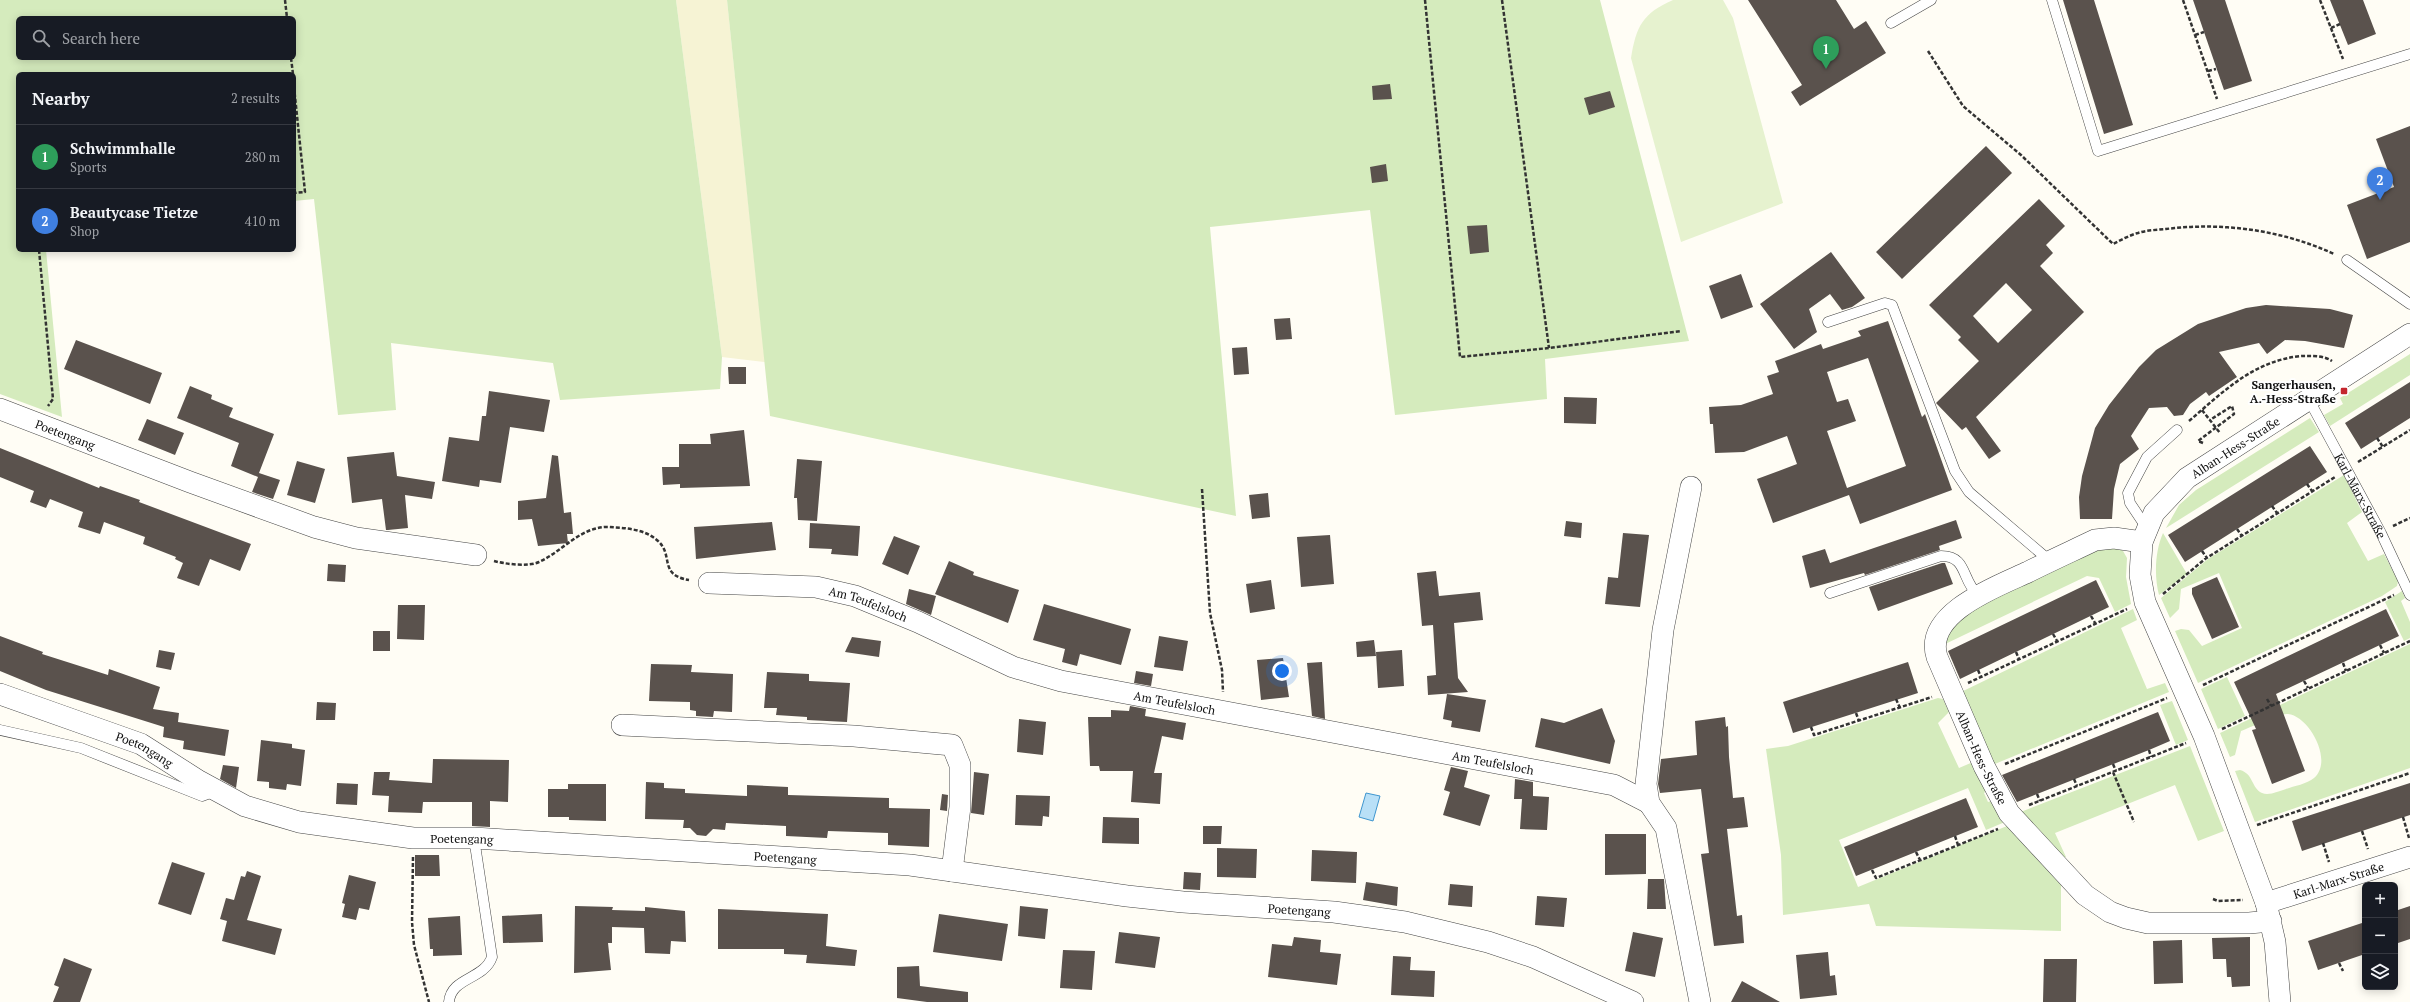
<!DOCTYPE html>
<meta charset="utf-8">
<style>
body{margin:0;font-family:"PT Serif",serif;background:#20242c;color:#f1f3f6}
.controls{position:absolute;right:12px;bottom:12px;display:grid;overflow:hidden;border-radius:6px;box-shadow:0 2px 10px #0003}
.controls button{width:36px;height:36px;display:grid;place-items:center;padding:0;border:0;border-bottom:1px solid #363941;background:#171b24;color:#f1f3f6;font:20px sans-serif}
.you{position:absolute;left:1282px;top:671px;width:14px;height:14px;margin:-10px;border:3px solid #fff;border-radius:50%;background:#1a73e8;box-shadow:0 0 0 6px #1a73e833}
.badge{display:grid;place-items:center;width:26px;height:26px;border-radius:50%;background:#0f766e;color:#fff;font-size:13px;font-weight:700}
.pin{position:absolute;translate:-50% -33px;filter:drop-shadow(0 1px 2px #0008)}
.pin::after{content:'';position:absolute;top:21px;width:14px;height:12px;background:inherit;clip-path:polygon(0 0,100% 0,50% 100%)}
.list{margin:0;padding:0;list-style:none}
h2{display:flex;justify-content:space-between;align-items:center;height:52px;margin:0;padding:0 16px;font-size:17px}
h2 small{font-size:13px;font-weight:400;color:#9ea1a6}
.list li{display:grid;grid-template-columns:26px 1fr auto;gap:12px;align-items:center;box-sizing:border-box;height:64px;padding:0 16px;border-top:1px solid #363941}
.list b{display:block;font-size:15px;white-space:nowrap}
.list p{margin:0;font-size:13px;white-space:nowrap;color:#9ea1a6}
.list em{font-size:13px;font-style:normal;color:#9ea1a6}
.icon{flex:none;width:22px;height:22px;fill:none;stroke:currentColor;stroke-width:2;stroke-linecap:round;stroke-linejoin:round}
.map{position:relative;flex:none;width:2410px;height:1002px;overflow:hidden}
.search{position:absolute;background:#171b24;box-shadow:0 2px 10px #0003;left:16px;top:16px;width:280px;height:44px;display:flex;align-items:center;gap:10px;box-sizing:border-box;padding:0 14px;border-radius:6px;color:#9ea1a6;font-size:15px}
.panel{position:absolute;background:#171b24;box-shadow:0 2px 10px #0003;left:16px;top:72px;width:280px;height:180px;border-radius:6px}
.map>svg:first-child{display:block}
.farmland{fill:#f6f3d4}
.green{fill:#d5ebbd;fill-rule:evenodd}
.pitch{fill:#e6f2cf}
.water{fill:#b9e0f7;stroke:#3f96cf}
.building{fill:#5a524d;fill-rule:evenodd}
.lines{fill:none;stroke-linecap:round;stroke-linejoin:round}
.lane-casing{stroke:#444;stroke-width:11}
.street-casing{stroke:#444;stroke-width:22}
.path{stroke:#333;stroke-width:2.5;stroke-dasharray:4 2;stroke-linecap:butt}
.lane{stroke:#fff;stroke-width:10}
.street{stroke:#fff;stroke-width:21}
.poi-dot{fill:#c4262e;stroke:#fff;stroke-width:1.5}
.labels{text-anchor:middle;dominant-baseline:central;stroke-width:4;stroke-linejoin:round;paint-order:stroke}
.poi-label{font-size:12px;font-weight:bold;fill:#111;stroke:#fff;text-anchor:end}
.street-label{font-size:12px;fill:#111;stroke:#fff}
</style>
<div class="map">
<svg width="2410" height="1002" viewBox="0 0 2410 1002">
<rect width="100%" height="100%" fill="#fffdf5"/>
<path class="farmland" d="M676,0H727L765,362L722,357Z"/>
<path class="green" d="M0,0H676L722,357L720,389L560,400L553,363L391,343L396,410L338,415L314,199L294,201V74H18V250H46L62,417L0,394ZM18,18H294V58H18Z
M727,0H1600L1689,341L1545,359L1547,399L1395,415L1370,210L1210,227L1236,516L770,416Z
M2410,354V375L2330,426L2324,415L2343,404L2340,398Z
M2310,418L2319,432L2166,528L2179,505L2196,490Z
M2344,475L2362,512L2347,523L2368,561L2384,554L2398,581L2397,586L2382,596L2198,683L2175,631L2181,629L2189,630L2202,646L2242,628L2219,573L2181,589L2179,609L2170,618L2161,598L2208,559Z
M2163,533L2187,574L2159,595C2154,576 2155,551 2163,533Z
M2116,546L2123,551L2127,558L2126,577L2131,604L2115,612L2099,578L2087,576L1941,646L1959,615L2073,556Z
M2402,591L2405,598L2401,601L2410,622V638L2404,641L2385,602Z
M2133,609L2137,620L2121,628L2147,689L2165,683L2169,692L1990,766L1959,693Z
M2410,644V768L2255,822L2235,771L2240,770C2254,774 2251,788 2262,793C2269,796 2279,791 2286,789C2294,786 2307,784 2314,778C2334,761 2309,716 2288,714C2278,713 2252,727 2241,731L2235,755L2230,757L2220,733Z
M2227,677L2245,716L2218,729L2201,689Z
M1938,698L1943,699L1949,712L1938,723L1959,768L1973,762L1988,789L1984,793L1988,802L1994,800L2005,822L1986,830L1968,788L1839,840L1858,887L2007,826L2061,885V931L1876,926L1869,904L1783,915L1781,855L1766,749L1788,746Z
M2172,701L2188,740L2176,745L2160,705Z
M2190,746L2224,831L2198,841L2175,785L2055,833L2066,857L2059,859L2018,813Z"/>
<path class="pitch" d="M1673,0H1723L1733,18L1783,203L1681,242L1631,58C1636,26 1643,13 1673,0Z"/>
<path class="water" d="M1366,793L1380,796L1373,821L1359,817Z"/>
<path class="building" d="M1748,0H1836L1854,29L1866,21L1886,53L1800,106L1791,92L1802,85Z
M2063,0H2094L2133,125L2104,134Z
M2193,0H2225L2252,81L2224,90Z
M2330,0H2363L2376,34L2348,45Z
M1390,84L1392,99L1373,100L1372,86Z
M1610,91L1615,107L1589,115L1584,98Z
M2410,126V242L2367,259L2347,205L2394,187L2376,139Z
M1986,146L2012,173L1902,279L1876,252Z
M1386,164L1388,181L1372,183L1370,167Z
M2039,199L2065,226L2046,245L2053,253L2040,266L2084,312L1976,417L2001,451L1989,459L1966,427L1962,430L1936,403L1979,361L1958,340L1961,337L1929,305ZM2006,283L2032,310L1998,343L1973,316Z
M1487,225L1489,252L1470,254L1467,226Z
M1831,252L1865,298L1852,307L1842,310L1830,294L1809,309L1817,332L1794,349L1760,304Z
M1741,274L1753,307L1721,319L1709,286Z
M2266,305L2330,309L2353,315L2344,348L2305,341L2285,340L2267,354L2259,343L2219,352L2237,377L2209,396L2206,392L2190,404L2183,415L2174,416L2167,407L2149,408L2131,436L2139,449L2120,464L2114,489L2112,519H2080L2079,497L2082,476L2095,428L2109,405L2139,367L2156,350L2198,324L2246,308Z
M1290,318L1292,339L1276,340L1274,319Z
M1888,321L1922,417L1925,414L1952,490L1860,524L1849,495L1773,523L1757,479L1797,464L1787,436L1744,452L1715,453L1713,424H1710L1709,407L1741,405L1773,394L1767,376L1779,372L1775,361L1821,344L1823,349L1861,336L1858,331ZM1868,358L1906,466L1847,488L1827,431L1856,421L1848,399L1837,402L1827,372Z
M76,340L162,373L150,404L64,369Z
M1247,347L1249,374L1234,375L1232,348Z
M728,367H746V384H729Z
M2410,382V418L2361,449L2345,423Z
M190,386L212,395L211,399L233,408L229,417L274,434L259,473L280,480L273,499L252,492L258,477L231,466L239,443L177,418Z
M489,391L550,400L544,432L510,427L501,483L480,480L479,487L442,481L449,437L479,441L482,416H486Z
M1564,397L1597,398L1596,424L1564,423Z
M147,419L184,433L175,455L138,440Z
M744,430L750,486L680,488V484L663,485L662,467H679V444H711L710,434Z
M2310,446L2327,472L2185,562L2168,535Z
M0,448L99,488L100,486L140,500L139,502L251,544L240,571L210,559L199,586L177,578L183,563L175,559L176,557L143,544L145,537L104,522L100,534L78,527L83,512L50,499L46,508L30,502L34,491L0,477Z
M394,452L397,476L435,482L432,499L405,495L408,528L388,530H386L382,499L352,503L347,457Z
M552,455L558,456L564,513L571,512L573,534H567L568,543L538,546L532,519L518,520V501L546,498Z
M797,459L822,461L817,521L798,520L797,498H794Z
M297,461L325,469L315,503L287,495Z
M1268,493L1270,517L1252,519L1249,495Z
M1956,520L1962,538L1939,546L1940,550L1865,575L1864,573L1810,588L1802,556L1825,549L1830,563Z
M1566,521L1582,523L1581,538L1564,536Z
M772,522L776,550L696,559L694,527Z
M810,523L860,526L858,556L831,554L832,549L809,548Z
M1623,533L1649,535L1640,607L1605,604L1608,577L1618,578Z
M1330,535L1334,584L1301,587L1297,537Z
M894,536L920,546L908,575L882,564Z
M949,561L974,572L973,575L1019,590L1008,623L935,594Z
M1942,563H1945L1953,584L1878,611L1869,587Z
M328,564L346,565L345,582L327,581Z
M1436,571L1439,596L1480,592L1483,620L1454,623L1458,678L1468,692L1428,695L1427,676L1436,675L1433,625L1422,626L1417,573Z
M2217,577L2239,627L2212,639L2192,594V588Z
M1271,580L1275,609L1250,613L1246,584Z
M2096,580L2109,607L1960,679L1948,651Z
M909,589L936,596L931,615L906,604Z
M1044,604L1131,629L1121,665L1080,654L1077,666L1062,662L1065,649L1033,640Z
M398,605H425L424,640L397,639Z
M2386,609L2399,636L2276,694L2305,771L2272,784L2252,730L2256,729L2234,682Z
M373,631H390V651H373Z
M0,636L43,652L42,654L108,675L109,669L160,687L153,709L179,713L178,722L229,730L225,756L183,749L184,741L163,737L164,727L46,690L0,671Z
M1159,636L1188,641L1183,671L1154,667Z
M852,637L881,641L879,657L845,652Z
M1374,640L1376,656L1357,657L1356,642Z
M159,650L175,653L171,670L156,667Z
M1402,650L1404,686L1378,688L1376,652Z
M1283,658L1289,697L1261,700L1257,660Z
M1322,662L1325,719L1312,716L1307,663Z
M1908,662L1918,693L1793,733L1783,702Z
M651,664L692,665L691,672L733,674L732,712L714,711L713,717L696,716V711L690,710V702L649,701Z
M1136,671L1153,674L1151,686L1134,683Z
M767,672L809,674V681L850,683L847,722L807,720V717L776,715L777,708H764Z
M1447,694L1486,700L1480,732L1451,727L1452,721L1443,719Z
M317,702L336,703L335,720H316Z
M1130,706L1146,709L1145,716L1186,723L1183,740L1162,736L1154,773H1162L1160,804L1131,802L1133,771H1100L1099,766H1090L1088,717H1111V710L1129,711Z
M1602,708L1615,741L1610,764L1535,747L1541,718L1564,723Z
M2158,712L2170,741L2149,750L2017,802L2002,775Z
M1725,717L1726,727L1728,726L1729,757L1733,798L1744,797L1748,827L1727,829L1737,916L1742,915L1744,943L1714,946L1701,854L1709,853L1701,789L1660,793L1658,784L1661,759L1697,755L1695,721Z
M1019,719L1046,722L1043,755L1017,752Z
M261,740L292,744V748L305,750L301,786L287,784L286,790L269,788V782L257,781Z
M433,759L509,760L508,802L490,801V827L472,826V802H423L422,813L388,812L389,796L372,795L374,772H390L389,780L432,783Z
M223,765L239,767L236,788L220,779Z
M1451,767L1468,771L1464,787L1490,795L1480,826L1443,815L1450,792L1444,790Z
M974,772L989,774L984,815L971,813Z
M1515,779L1533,782V796L1549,797L1547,830L1520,829L1522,799H1514Z
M646,782L664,783V788L685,789V793L747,796V785L788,787V795L889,798V808L930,809L929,847L888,845V833L828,831L827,838L786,836V826L726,823L725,830L713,829L706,836L697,835L690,828H683L684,820L645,819Z
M337,783L358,784L357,805L336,804Z
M2410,783V815L2302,851L2292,821Z
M568,784H606V821L569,820V817H548V789H568Z
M942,794L948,795L947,811L940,810Z
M1016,795L1050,796L1049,817L1043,816L1042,826L1015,825Z
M1966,798L1978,827L1856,876L1844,847Z
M1103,817L1139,818V844L1102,843Z
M1203,826H1222L1221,844H1203Z
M1605,834H1646V874L1605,875Z
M1217,848L1257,849L1256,878L1217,877Z
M1312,850L1357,852L1356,883L1311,881Z
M415,855H439L440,876H415Z
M172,862L205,873L191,915L158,904Z
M247,871L261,876L247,920L282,929L275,955L222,941L227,921L220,919L226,898L234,900L241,876L245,877Z
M1184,872L1201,873L1200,890L1183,889Z
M349,875L376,882L369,910L359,908L356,920L342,917L345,904L342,903Z
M1648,879H1664L1666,909H1647Z
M1366,882L1398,887L1397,906L1363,900Z
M1450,884L1473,886L1472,907L1448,905Z
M1537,896L1567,898L1564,927L1535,925Z
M575,906L613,907L612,910L645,911V907L685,911L686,942L671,941L670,954L645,953L644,928L612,927V943H608L611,970L574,973Z
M1020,906L1048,909L1045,939L1018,936Z
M2410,906V939L2395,944V911Z
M718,909L828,914L826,946L857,950L855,966L806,963L807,955L784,954V949H718Z
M542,914L543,942L503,943L502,916Z
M939,914L1008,924L1002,961L933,952Z
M460,916L462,955L433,956V949H430L428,918Z
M2365,922V954L2318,970L2308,941Z
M1119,932L1160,937L1155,968L1115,963Z
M1633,932L1663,938L1655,977L1625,971Z
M1294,937L1321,940L1320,952L1341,954L1337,985L1268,977L1272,944L1292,946Z
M2250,937V986L2232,987L2231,977H2227L2226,959H2213L2212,938Z
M2182,940L2183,983L2154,984L2153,941Z
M1063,950L1095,951L1092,990L1060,988Z
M1828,952L1830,976L1835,975L1837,995L1800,999L1796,955Z
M1393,956L1411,957L1410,970L1435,971L1434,997L1391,995Z
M64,958L92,969L80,1002H53L59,987L54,985Z
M2044,959H2077L2076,1002H2043Z
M919,966L920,986L968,992V1002H927L897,998V967Z
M1742,981L1780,1002H1731Z"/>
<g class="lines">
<defs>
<g id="lane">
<path d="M2052,0L2098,151L2410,54"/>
<path d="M1891,23L1931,0"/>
<path d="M2347,260L2410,304"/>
<path d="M1828,322L1885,303L1892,305L1955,471L1969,492L2050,561"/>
<path id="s1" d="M2308,398L2381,533L2410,595"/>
<path d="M2146,527L2130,503L2128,493L2147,457L2177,430"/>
<path d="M1830,593L1941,556C1968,556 1961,580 1978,595"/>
<path d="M0,730L81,748L202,796L210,793L212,788"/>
<path d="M449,1002C451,977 484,980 492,957L474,838"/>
</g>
<g id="street">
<path id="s2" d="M0,409L190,482L314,527L356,538L476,555"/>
<path d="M1691,487L1663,630L1646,784L1649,803L1666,828L1700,1002"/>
<path id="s3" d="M2142,542L2114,538L2095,540C2072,551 2050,561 2028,572C1998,586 1923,613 1937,657L1984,766L2009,813L2085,895L2110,912L2126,918L2148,923H2249L2271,921"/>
<path id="s4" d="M709,583L816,587L855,596L918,622L1013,667L1061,681L1614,785L1649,803"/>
<path id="s5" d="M0,694L141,744L199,781L245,806L299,822L413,838H474L910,865L1127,896L1183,902L1334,912L1405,922L1488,942L1533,957L1633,1002"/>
<path d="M622,725L854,736L952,745L960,765V807L952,871"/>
<path id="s6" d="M2266,903L2410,857"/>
<path id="s7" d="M2280,1002L2275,942L2266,903L2204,736L2145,602L2140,575L2142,542L2154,513L2187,478L2410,334"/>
</g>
</defs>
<use href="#lane" class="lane-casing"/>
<use href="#street" class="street-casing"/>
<path class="path" d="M285,0L287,18
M1425,0L1460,357L1549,348L1681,331
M1502,0L1549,348
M2183,0L2217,99
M2320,0L2343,59
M2331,28L2340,24
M2195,35L2204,32
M1928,51L1963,106L2021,155L2113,244C2121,240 2130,235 2138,233C2147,230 2157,230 2166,229C2223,222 2282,230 2334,254
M291,58L293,74
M2208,71L2216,69
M294,87L305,192L294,193
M39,250L53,399L48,406
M2202,410L2220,433
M2189,421C2223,392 2254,360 2302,356C2312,356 2323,355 2332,361
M2377,438L2383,447
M2203,443L2198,441L2234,414L2232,406L2210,420
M2358,462L2410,430
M2307,484L2312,491
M1202,489L1210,613L1222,670L1223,692
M2272,506L2277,513
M2393,526L2410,518
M2237,529L2242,536
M2202,551L2207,558
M494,561C505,564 528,567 539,562C563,551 581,526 609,527C626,528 645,529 658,541C674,555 658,575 689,580
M2163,594L2205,559L2335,477
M2091,616L2095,623
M2053,634L2057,641
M2380,645L2384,653
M2016,652L2019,659
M2343,663L2346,671
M1978,670L1981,677
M2304,681L2308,688
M1968,683L2127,609
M2203,685L2394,595
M1896,699L1900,708
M2267,699L2271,706
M1856,713L1859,721
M1811,727L1814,735L1932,697
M2222,729L2410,641
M2149,750L2151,757
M2005,764L2167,698
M2113,764L2116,771
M2113,772L2134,822
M2074,779L2077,786
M2037,794L2040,801
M2029,805L2186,743
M2403,817L2409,838
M2257,825L2410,773
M2362,831L2368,849
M1955,836L1958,845
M2323,843L2329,862
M1916,852L1920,860
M413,857L412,922L414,945L429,1002
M1872,870L1876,878L1998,829
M2213,899L2218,901L2243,900
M2339,963L2343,971"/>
<use href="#lane" class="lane"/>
<use href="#street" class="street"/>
</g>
<rect class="poi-dot" x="2340" y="387" width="8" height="8" rx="2"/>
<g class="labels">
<g class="poi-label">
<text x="2336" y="384">Sangerhausen,<tspan x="2336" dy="14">A.-Hess-Straße</tspan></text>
</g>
<g class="street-label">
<text stroke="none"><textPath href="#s2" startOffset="70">Poetengang</textPath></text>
<text stroke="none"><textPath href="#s7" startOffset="622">Alban-Hess-Straße</textPath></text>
<text stroke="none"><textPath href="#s1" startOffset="111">Karl-Marx-Straße</textPath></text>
<text stroke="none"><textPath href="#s4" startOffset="162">Am Teufelsloch</textPath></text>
<text stroke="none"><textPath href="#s4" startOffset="486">Am Teufelsloch</textPath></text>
<text stroke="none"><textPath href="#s5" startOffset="155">Poetengang</textPath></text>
<text stroke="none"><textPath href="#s3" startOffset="367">Alban-Hess-Straße</textPath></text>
<text stroke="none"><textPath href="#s4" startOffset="810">Am Teufelsloch</textPath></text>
<text stroke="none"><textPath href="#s5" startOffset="491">Poetengang</textPath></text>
<text stroke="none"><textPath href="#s5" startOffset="815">Poetengang</textPath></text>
<text stroke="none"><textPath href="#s6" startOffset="76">Karl-Marx-Straße</textPath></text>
<text stroke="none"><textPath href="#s5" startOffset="1332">Poetengang</textPath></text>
</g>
</g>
</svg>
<div class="controls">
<button>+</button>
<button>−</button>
<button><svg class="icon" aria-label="layers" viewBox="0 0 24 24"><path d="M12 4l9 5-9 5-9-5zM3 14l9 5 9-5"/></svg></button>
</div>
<div class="you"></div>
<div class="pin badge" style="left:1826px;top:69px;background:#2e9e5b">1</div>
<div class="pin badge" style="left:2380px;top:200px;background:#3f7fe0">2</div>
<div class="search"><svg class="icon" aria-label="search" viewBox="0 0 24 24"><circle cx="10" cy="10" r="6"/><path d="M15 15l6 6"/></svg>Search here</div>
<section class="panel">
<h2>Nearby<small>2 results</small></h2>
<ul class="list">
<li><span class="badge" style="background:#2e9e5b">1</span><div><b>Schwimmhalle</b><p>Sports</p></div><em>280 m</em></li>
<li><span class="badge" style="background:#3f7fe0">2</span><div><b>Beautycase Tietze</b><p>Shop</p></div><em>410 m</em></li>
</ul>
</section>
</div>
